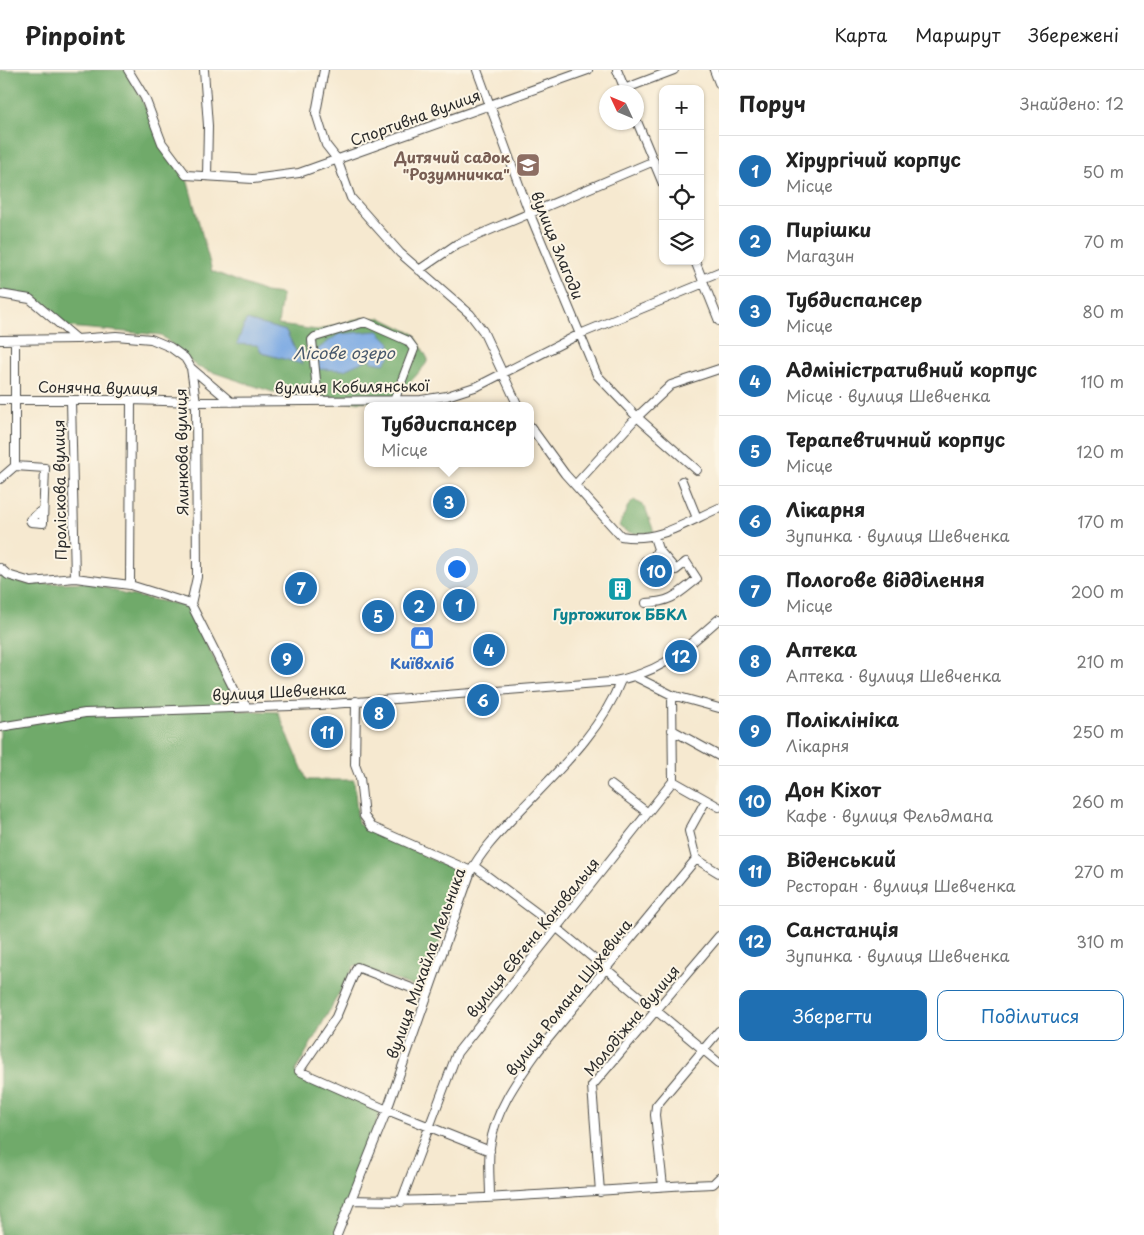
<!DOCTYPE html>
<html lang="uk">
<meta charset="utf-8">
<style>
body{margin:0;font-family:"Playpen Sans",sans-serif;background:#f6f6f6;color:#222}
.controls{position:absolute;right:15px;top:15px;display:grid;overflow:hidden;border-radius:10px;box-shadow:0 1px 4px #0004}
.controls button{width:45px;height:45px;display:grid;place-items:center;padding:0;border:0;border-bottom:1px solid #e0e0e0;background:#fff;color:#222;font:25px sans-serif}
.compass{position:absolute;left:599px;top:15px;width:45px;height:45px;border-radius:50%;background:#fff;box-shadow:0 1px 4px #0004;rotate:314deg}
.you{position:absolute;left:456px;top:498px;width:18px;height:18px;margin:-12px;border:4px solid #fff;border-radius:50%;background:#1a73e8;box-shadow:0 0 0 8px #1a73e833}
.badge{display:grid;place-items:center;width:32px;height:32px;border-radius:50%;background:#1f6fb2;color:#fff;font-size:16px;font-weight:700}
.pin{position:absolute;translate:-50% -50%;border:2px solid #fff;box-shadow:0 1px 5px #0006}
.popup{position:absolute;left:364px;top:332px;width:170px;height:65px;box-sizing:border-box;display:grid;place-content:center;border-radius:10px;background:#fff;filter:drop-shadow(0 1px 4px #0005);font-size:16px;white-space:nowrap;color:#767676}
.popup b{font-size:19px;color:#222}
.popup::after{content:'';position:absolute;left:50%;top:100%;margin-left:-10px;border:10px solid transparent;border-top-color:#fff}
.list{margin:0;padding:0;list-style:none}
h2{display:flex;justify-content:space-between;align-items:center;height:65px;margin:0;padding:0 20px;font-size:21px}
h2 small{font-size:16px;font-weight:400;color:#767676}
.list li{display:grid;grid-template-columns:32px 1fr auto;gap:15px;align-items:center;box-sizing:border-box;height:70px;padding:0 20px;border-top:1px solid #e0e0e0}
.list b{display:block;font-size:19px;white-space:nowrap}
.list p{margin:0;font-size:16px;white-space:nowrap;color:#767676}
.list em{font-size:16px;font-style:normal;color:#767676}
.actions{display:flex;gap:10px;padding:15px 20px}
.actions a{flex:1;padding:11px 0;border:1px solid #1f6fb2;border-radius:10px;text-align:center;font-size:18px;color:#1f6fb2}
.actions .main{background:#1f6fb2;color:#fff}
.icon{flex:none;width:28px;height:28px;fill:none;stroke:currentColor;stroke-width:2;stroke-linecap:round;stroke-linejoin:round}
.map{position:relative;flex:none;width:719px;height:1165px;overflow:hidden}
header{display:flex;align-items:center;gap:30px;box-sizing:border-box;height:70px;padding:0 25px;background:#fff;border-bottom:1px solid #e0e0e0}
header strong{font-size:24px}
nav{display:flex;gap:28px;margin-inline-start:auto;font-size:18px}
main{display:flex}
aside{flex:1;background:#fff}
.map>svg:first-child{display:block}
.forest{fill:#6faa6a;stroke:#4d6a4a;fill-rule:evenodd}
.water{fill:#79a8e3;stroke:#526a87}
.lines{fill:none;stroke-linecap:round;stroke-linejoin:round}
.minor-casing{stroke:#494844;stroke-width:10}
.minor{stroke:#fff;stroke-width:8}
.labels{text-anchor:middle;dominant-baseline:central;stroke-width:4;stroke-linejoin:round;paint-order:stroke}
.street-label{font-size:15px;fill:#2b2b2b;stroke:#fcf5e5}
.education-label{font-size:15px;font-weight:bold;fill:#785e54;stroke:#fcf5e5;text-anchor:end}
.culture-label{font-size:15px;font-weight:bold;fill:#0d838f;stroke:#fcf5e5}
.shop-label{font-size:15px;font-weight:bold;fill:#366cbe;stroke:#fcf5e5}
.water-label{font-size:16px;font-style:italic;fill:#46576b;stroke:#fcf5e5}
</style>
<header>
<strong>Pinpoint</strong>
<nav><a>Карта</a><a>Маршрут</a><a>Збережені</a></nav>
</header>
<main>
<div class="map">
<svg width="719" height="1165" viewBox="0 0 719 1165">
<rect width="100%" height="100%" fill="#fcf5e5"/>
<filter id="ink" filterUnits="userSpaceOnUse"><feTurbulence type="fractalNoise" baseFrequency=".02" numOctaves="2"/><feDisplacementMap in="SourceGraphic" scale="10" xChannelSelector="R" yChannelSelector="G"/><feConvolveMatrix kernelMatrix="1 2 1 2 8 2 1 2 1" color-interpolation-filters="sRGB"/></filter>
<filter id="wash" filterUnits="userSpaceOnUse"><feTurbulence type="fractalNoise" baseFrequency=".0096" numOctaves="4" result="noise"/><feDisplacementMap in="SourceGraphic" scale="20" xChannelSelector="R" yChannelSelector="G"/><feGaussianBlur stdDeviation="1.12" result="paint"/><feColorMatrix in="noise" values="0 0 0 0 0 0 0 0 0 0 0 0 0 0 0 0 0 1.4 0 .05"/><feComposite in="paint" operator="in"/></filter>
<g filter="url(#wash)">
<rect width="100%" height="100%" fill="#f6e9d0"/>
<path class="forest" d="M0,0H128L162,73L186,105L212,201L265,222L282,224L278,255L318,260L362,248H381L414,264L428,289L426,294L394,331L345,332L279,324L197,297L161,265L68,257L35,228L0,221ZM246,250L286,261L301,293L262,283Z
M634,430L645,437L654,462C640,464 629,466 619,456L628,436Z
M0,503L7,509L29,514L91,512L123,524L188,536L236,633V640L278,642L307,710H354L358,754L463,804L423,920L355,895L295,1002L381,1040L336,1165H0Z"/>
<path class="water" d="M246,250L286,261L302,294L262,283L257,275L237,274Z
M378,261L390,273V286L384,294L372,292L371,288L344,300L318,299V279L339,264Z"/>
</g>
<g filter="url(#ink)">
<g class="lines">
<defs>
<path id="minor" d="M128,0L145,28L162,73L186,105L253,109L299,103L588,0
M204,0L208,56L207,106
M324,0L316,43L326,75L337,89L351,128L400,183L470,244L483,261L518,336
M477,0L529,142L597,305L637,347L697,400
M617,0L626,22
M714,0L719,13
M624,19L674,0
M636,49L663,114
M695,191L719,251
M419,200L457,174L654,91
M702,209L719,202
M0,224L30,229L77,269L116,266L151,269L170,277L185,288L191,298L196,332L197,507L191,534
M0,270L77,269
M191,298L231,332
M0,330H131L196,332L421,330L447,326L478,316L580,264L704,213
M71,330L75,508
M318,331L312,270L315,267L365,252L408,271L414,279L394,331
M530,356L565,404L621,466C657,473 687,452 719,438
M15,396L45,398L43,453L31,452L30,450L43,439
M0,409L15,396V270
M682,411L697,448
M576,414L637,347L671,315L719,299
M644,497L645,491L654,487L658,479L654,467
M0,498L8,505L31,512L75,508L130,515L191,534
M130,515L131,330
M646,533C672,532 678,524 697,509L686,492L676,500L658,479
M191,534L237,625L247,637
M636,607L672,625L719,638
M356,631L355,695L360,708L364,746L372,757L471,801
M0,657L85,643L319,635L610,612C663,602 680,583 719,549
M672,660L719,686
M673,711L719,737
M611,715L648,743
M706,730L689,761L696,789L719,803
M474,796L557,858L719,993
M427,924L357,897L336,947L299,1001L387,1040L490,1081
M663,1116L655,1045L656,1036L719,961
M600,1122L592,1016L719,866
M490,1127C490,1111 488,1093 490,1077C494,1042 518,1009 538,981L696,789
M350,1130C471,1134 592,1119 713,1114L719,1108
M401,1132L457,983L673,711L672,625
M337,1165L387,1040L471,801C481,782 496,766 511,750C550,708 600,665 621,610"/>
</defs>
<use href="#minor" class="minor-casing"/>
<use href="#minor" class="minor"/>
</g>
</g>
<defs>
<symbol id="school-square" viewBox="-11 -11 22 22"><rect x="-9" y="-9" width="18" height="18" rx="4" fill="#8d6e63" stroke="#fcf5e5"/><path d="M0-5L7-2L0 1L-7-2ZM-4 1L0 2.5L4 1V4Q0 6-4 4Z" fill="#fff"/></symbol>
<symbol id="building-square" viewBox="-11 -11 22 22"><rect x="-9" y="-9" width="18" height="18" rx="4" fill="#0f9aa8" stroke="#fcf5e5"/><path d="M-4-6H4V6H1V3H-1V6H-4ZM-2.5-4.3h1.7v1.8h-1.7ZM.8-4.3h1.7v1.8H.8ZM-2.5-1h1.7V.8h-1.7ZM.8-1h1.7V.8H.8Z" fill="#fff"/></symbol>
<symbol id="shop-square" viewBox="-11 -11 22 22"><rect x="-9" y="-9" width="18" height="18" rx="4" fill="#3f7fe0" stroke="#fcf5e5"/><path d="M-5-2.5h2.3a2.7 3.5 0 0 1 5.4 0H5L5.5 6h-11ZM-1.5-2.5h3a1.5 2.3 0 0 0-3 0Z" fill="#fff"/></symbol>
</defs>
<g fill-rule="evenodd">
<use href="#school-square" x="514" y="81" width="28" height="28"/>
<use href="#building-square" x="606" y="505" width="28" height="28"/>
<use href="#shop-square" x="408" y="554" width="28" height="28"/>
</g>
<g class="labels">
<g class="street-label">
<text transform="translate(415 47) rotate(-20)">Спортивна вулиця</text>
<text transform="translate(558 175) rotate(68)">вулиця Злагоди</text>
<text transform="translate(352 316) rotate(-1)">вулиця Кобилянської</text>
<text transform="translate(98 317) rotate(1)">Сонячна вулиця</text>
<text transform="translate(181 382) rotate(-91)">Ялинкова вулиця</text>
<text transform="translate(59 420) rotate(-91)">Проліскова вулиця</text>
<text transform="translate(279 621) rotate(-3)">вулиця Шевченка</text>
<text transform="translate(532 867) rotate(-51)">вулиця Євгена Коновальця</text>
<text transform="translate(425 893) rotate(-70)">вулиця Михайла Мельника</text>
<text transform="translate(568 927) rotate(-52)">вулиця Романа Шухевича</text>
<text transform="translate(631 950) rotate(-50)">Молодіжна вулиця</text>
</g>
<g class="education-label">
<text x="510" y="86">Дитячий садок<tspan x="510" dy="17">"Розумничка"</tspan></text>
</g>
<g class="culture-label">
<text x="620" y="543">Гуртожиток ББКЛ</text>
</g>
<g class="shop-label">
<text x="422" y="592">Київхліб</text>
</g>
<g class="water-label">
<text x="344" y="282">Лісове озеро</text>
</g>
</g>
</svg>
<div class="controls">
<button>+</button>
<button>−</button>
<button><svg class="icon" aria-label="locate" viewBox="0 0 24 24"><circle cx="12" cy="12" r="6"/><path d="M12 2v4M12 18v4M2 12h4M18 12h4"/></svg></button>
<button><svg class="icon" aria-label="layers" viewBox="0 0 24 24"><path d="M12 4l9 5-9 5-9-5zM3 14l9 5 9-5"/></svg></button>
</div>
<svg class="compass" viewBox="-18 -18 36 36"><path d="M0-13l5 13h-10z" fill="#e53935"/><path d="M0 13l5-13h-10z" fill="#767676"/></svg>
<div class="you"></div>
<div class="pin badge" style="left:459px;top:535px">1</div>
<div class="pin badge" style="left:419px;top:536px">2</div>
<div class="pin badge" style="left:449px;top:432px">3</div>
<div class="popup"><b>Тубдиспансер</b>Місце</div>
<div class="pin badge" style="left:489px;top:580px">4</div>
<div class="pin badge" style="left:378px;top:546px">5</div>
<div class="pin badge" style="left:483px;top:630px">6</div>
<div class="pin badge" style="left:301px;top:518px">7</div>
<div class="pin badge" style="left:379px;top:643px">8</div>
<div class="pin badge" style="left:287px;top:589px">9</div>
<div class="pin badge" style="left:656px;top:501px">10</div>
<div class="pin badge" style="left:327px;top:662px">11</div>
<div class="pin badge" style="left:681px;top:586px">12</div>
</div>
<aside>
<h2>Поруч<small>Знайдено: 12</small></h2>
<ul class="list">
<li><span class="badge">1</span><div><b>Хірургічий корпус</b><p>Місце</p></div><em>50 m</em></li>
<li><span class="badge">2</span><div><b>Пирішки</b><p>Магазин</p></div><em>70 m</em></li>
<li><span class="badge">3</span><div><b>Тубдиспансер</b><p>Місце</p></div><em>80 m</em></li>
<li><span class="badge">4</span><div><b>Адміністративний корпус</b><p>Місце · вулиця Шевченка</p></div><em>110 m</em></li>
<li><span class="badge">5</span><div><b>Терапевтичний корпус</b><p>Місце</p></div><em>120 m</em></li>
<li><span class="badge">6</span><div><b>Лікарня</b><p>Зупинка · вулиця Шевченка</p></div><em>170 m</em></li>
<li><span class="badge">7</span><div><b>Пологове відділення</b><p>Місце</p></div><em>200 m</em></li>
<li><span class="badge">8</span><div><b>Аптека</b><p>Аптека · вулиця Шевченка</p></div><em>210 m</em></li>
<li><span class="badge">9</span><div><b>Поліклініка</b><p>Лікарня</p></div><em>250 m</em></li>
<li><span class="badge">10</span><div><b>Дон Кіхот</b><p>Кафе · вулиця Фельдмана</p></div><em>260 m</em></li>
<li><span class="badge">11</span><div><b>Віденський</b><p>Ресторан · вулиця Шевченка</p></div><em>270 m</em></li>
<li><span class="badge">12</span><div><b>Санстанція</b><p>Зупинка · вулиця Шевченка</p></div><em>310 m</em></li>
</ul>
<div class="actions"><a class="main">Зберегти</a><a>Поділитися</a></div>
</aside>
</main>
